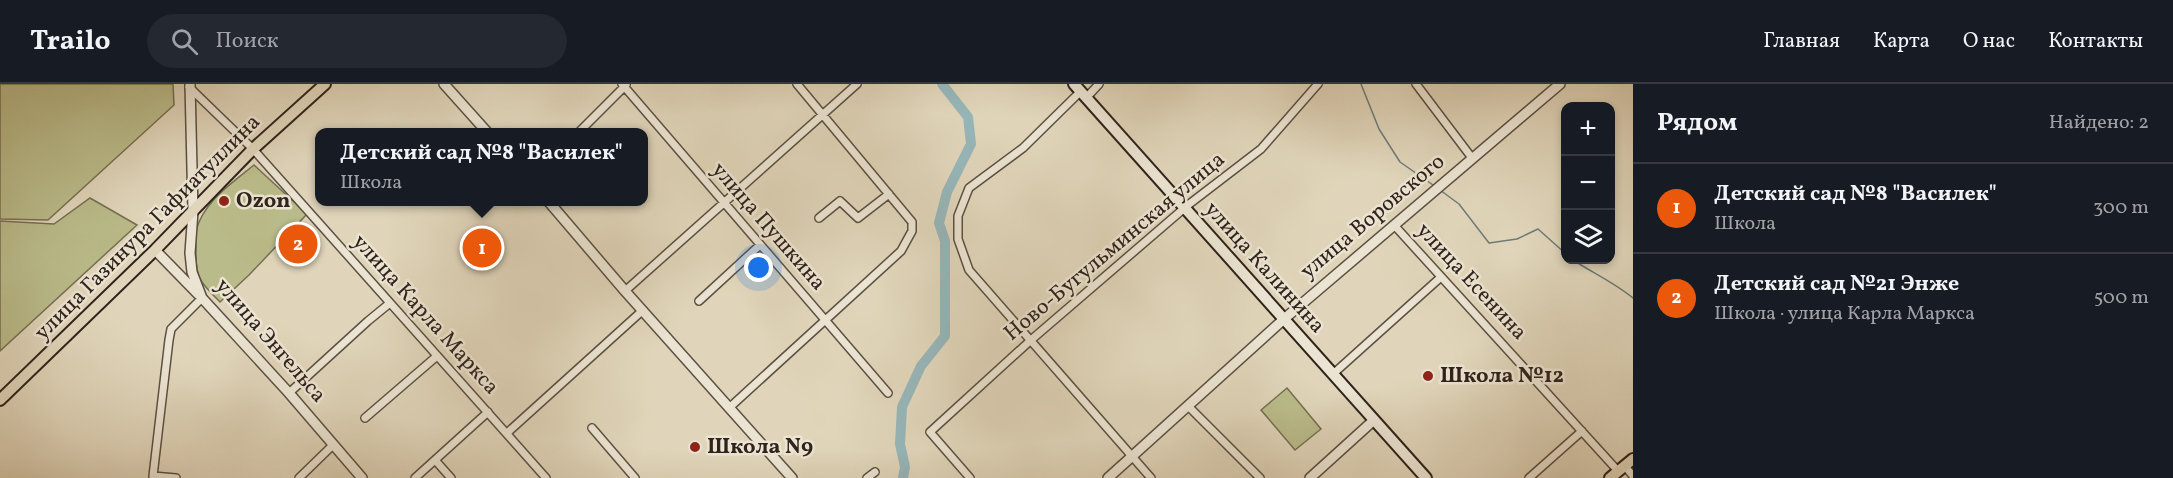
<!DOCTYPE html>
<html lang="ru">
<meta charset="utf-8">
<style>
body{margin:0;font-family:Vollkorn,serif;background:#242831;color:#f1f3f6}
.controls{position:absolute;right:18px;top:18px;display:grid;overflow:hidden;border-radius:12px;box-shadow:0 3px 9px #0003}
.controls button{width:54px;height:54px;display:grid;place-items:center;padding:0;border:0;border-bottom:2px solid #363941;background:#171b24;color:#f1f3f6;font:30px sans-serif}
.you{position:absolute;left:759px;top:184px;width:21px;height:21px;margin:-15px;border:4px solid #fff;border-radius:50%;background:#1a73e8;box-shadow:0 0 0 9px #1a73e833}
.badge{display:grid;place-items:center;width:39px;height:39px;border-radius:50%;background:#ea580c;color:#fff;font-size:20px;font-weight:700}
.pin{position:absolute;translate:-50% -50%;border:3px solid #fff;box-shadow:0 2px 6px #0006}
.popup{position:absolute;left:315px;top:44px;width:333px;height:78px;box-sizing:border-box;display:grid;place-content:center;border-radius:12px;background:#171b24;filter:drop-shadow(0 2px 4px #0005);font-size:20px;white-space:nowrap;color:#9ea1a6}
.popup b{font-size:22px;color:#f1f3f6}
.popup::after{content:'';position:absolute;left:50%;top:100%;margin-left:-12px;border:12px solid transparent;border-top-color:#171b24}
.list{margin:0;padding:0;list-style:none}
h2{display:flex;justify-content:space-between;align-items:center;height:78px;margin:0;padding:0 24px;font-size:26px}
h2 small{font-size:20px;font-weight:400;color:#9ea1a6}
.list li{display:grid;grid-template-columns:39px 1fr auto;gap:18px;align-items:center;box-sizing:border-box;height:90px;padding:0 24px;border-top:2px solid #363941}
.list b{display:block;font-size:22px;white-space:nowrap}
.list p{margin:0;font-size:20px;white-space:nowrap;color:#9ea1a6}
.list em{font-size:20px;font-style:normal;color:#9ea1a6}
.icon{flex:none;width:33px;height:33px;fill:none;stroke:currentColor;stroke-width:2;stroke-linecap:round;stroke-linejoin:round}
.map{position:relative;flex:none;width:1633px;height:394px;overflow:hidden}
header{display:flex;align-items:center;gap:36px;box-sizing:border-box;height:84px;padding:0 30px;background:#171b24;border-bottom:2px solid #363941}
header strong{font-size:28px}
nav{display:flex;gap:33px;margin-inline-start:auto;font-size:21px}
.search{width:420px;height:54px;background:#242831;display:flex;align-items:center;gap:15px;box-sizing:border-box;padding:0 21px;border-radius:33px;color:#9ea1a6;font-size:22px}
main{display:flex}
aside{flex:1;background:#171b24}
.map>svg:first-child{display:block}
.green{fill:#babb8a;stroke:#756f52;stroke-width:1.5}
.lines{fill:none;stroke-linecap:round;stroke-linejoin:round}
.stream{stroke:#6e7b7a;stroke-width:1.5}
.river{stroke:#97b6b9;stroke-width:10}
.minor-casing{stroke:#5c5043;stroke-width:10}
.tertiary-casing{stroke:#5c5043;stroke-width:12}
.secondary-casing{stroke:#30231b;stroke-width:14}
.primary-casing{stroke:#30231b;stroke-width:14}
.minor{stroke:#ebe4d2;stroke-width:7}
.tertiary{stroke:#ebe4d2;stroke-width:9}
.secondary{stroke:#ebe4d2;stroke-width:10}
.primary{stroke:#e0d5ba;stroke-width:10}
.poi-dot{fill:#8f2418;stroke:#ebe4d2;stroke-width:2}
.labels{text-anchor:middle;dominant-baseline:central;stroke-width:5;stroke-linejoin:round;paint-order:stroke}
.poi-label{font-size:22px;font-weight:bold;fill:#30231b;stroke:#ebe4d2;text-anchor:start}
.street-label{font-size:22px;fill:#30231b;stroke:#ebe4d2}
</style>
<header>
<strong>Trailo</strong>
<div class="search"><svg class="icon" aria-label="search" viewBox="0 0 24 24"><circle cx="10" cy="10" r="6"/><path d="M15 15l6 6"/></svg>Поиск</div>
<nav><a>Главная</a><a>Карта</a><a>О нас</a><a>Контакты</a></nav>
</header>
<main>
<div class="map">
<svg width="1633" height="394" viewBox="0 0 1633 394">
<rect width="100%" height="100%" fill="#e0d5ba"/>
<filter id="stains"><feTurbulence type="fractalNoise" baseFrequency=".00333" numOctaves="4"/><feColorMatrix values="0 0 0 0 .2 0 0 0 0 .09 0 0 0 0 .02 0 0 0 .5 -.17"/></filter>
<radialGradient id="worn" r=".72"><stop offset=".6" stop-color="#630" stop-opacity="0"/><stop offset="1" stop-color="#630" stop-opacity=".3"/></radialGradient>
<path class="green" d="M0,0H173L174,21L48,136L0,135Z
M254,81L307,130L249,191L220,218C200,198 195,194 196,166C196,160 195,153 196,147C203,118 233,98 254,81Z
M90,114L137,141L0,267V137L54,140Z
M1287,304L1321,345L1295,366L1261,326Z"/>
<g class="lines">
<path class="stream" d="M1361,0L1379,45L1400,78L1433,101
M1440,106L1459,120L1489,159L1517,155L1538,145L1566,170
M1573,176C1593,189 1615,199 1633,214"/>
<path class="river" d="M903,394L905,383L900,360L902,323L921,282L945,252V157L939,139L947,108L971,60L968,33L942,0"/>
<defs>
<path id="minor" d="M622,0L888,309
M1416,0L1472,74
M189,3L253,65L546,394
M1080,8L1023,64L969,104L958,132V155L969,186L1151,394
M1086,14L1099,0
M579,48L626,1
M819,134L840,117L858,134L889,110
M1394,141L1618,387
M625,207L857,0
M699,217L760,161
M1333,290L1441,193
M289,309L368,237L390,219
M1188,322L1260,394
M729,324L901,167L912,147V138L797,0
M365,334L437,272
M592,344L635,394
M507,349L642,227
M435,376L451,394
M1625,382L1633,392
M176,394L153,392L169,256L171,245L202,214
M299,394L333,361
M415,394L488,328
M867,394L875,388
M970,394L930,348L1031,256L1188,121L1261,65L1318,0
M1529,394L1582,347"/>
<path id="tertiary" d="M190,0L193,127L190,169L192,188L202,214L289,309L362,394
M444,0L487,48
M549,118L625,207L792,394
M155,166L198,210
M1108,394L1284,235L1560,0
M1310,394L1374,336"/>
<path id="secondary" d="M1074,0L1426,394"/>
<path id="primary" d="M0,316L155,166L253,65L325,0
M1610,394L1633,375"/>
</defs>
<use href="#minor" class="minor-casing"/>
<use href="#tertiary" class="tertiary-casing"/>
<use href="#secondary" class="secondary-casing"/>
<use href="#primary" class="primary-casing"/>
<use href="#minor" class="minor"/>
<use href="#tertiary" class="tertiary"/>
<use href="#secondary" class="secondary"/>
<use href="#primary" class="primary"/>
</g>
<g class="poi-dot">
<circle cx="224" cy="117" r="6"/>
<circle cx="1428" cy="292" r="6"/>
<circle cx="695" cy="363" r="6"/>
</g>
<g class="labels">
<g class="poi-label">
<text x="236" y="117">Ozon</text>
<text x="1440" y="292">Школа №12</text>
<text x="707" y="363">Школа N9</text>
</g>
<g class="street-label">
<text transform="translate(1373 133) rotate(-40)">улица Воровского</text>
<text transform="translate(768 143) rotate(49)">улица Пушкина</text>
<text transform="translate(148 144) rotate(-45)">улица Газинура Гафиатуллина</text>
<text transform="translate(1115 163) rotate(-40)">Ново-Бугульминская улица</text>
<text transform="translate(1264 184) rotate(48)">улица Калинина</text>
<text transform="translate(1471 198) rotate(47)">улица Есенина</text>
<text transform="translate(425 231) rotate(48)">улица Карла Маркса</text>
<text transform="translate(270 257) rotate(49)">улица Энгельса</text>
</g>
</g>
<rect width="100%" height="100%" filter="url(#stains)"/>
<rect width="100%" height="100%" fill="url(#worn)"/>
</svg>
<div class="controls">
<button>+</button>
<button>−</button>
<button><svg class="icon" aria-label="layers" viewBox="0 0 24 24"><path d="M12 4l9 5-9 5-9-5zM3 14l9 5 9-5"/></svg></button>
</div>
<div class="you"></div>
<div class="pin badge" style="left:482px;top:164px">1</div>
<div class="popup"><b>Детский сад №8 &quot;Василек&quot;</b>Школа</div>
<div class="pin badge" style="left:298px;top:160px">2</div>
</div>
<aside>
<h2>Рядом<small>Найдено: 2</small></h2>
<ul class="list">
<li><span class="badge">1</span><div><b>Детский сад №8 &quot;Василек&quot;</b><p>Школа</p></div><em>300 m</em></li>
<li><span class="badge">2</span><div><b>Детский сад №21 Энже</b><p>Школа · улица Карла Маркса</p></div><em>500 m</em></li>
</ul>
</aside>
</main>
